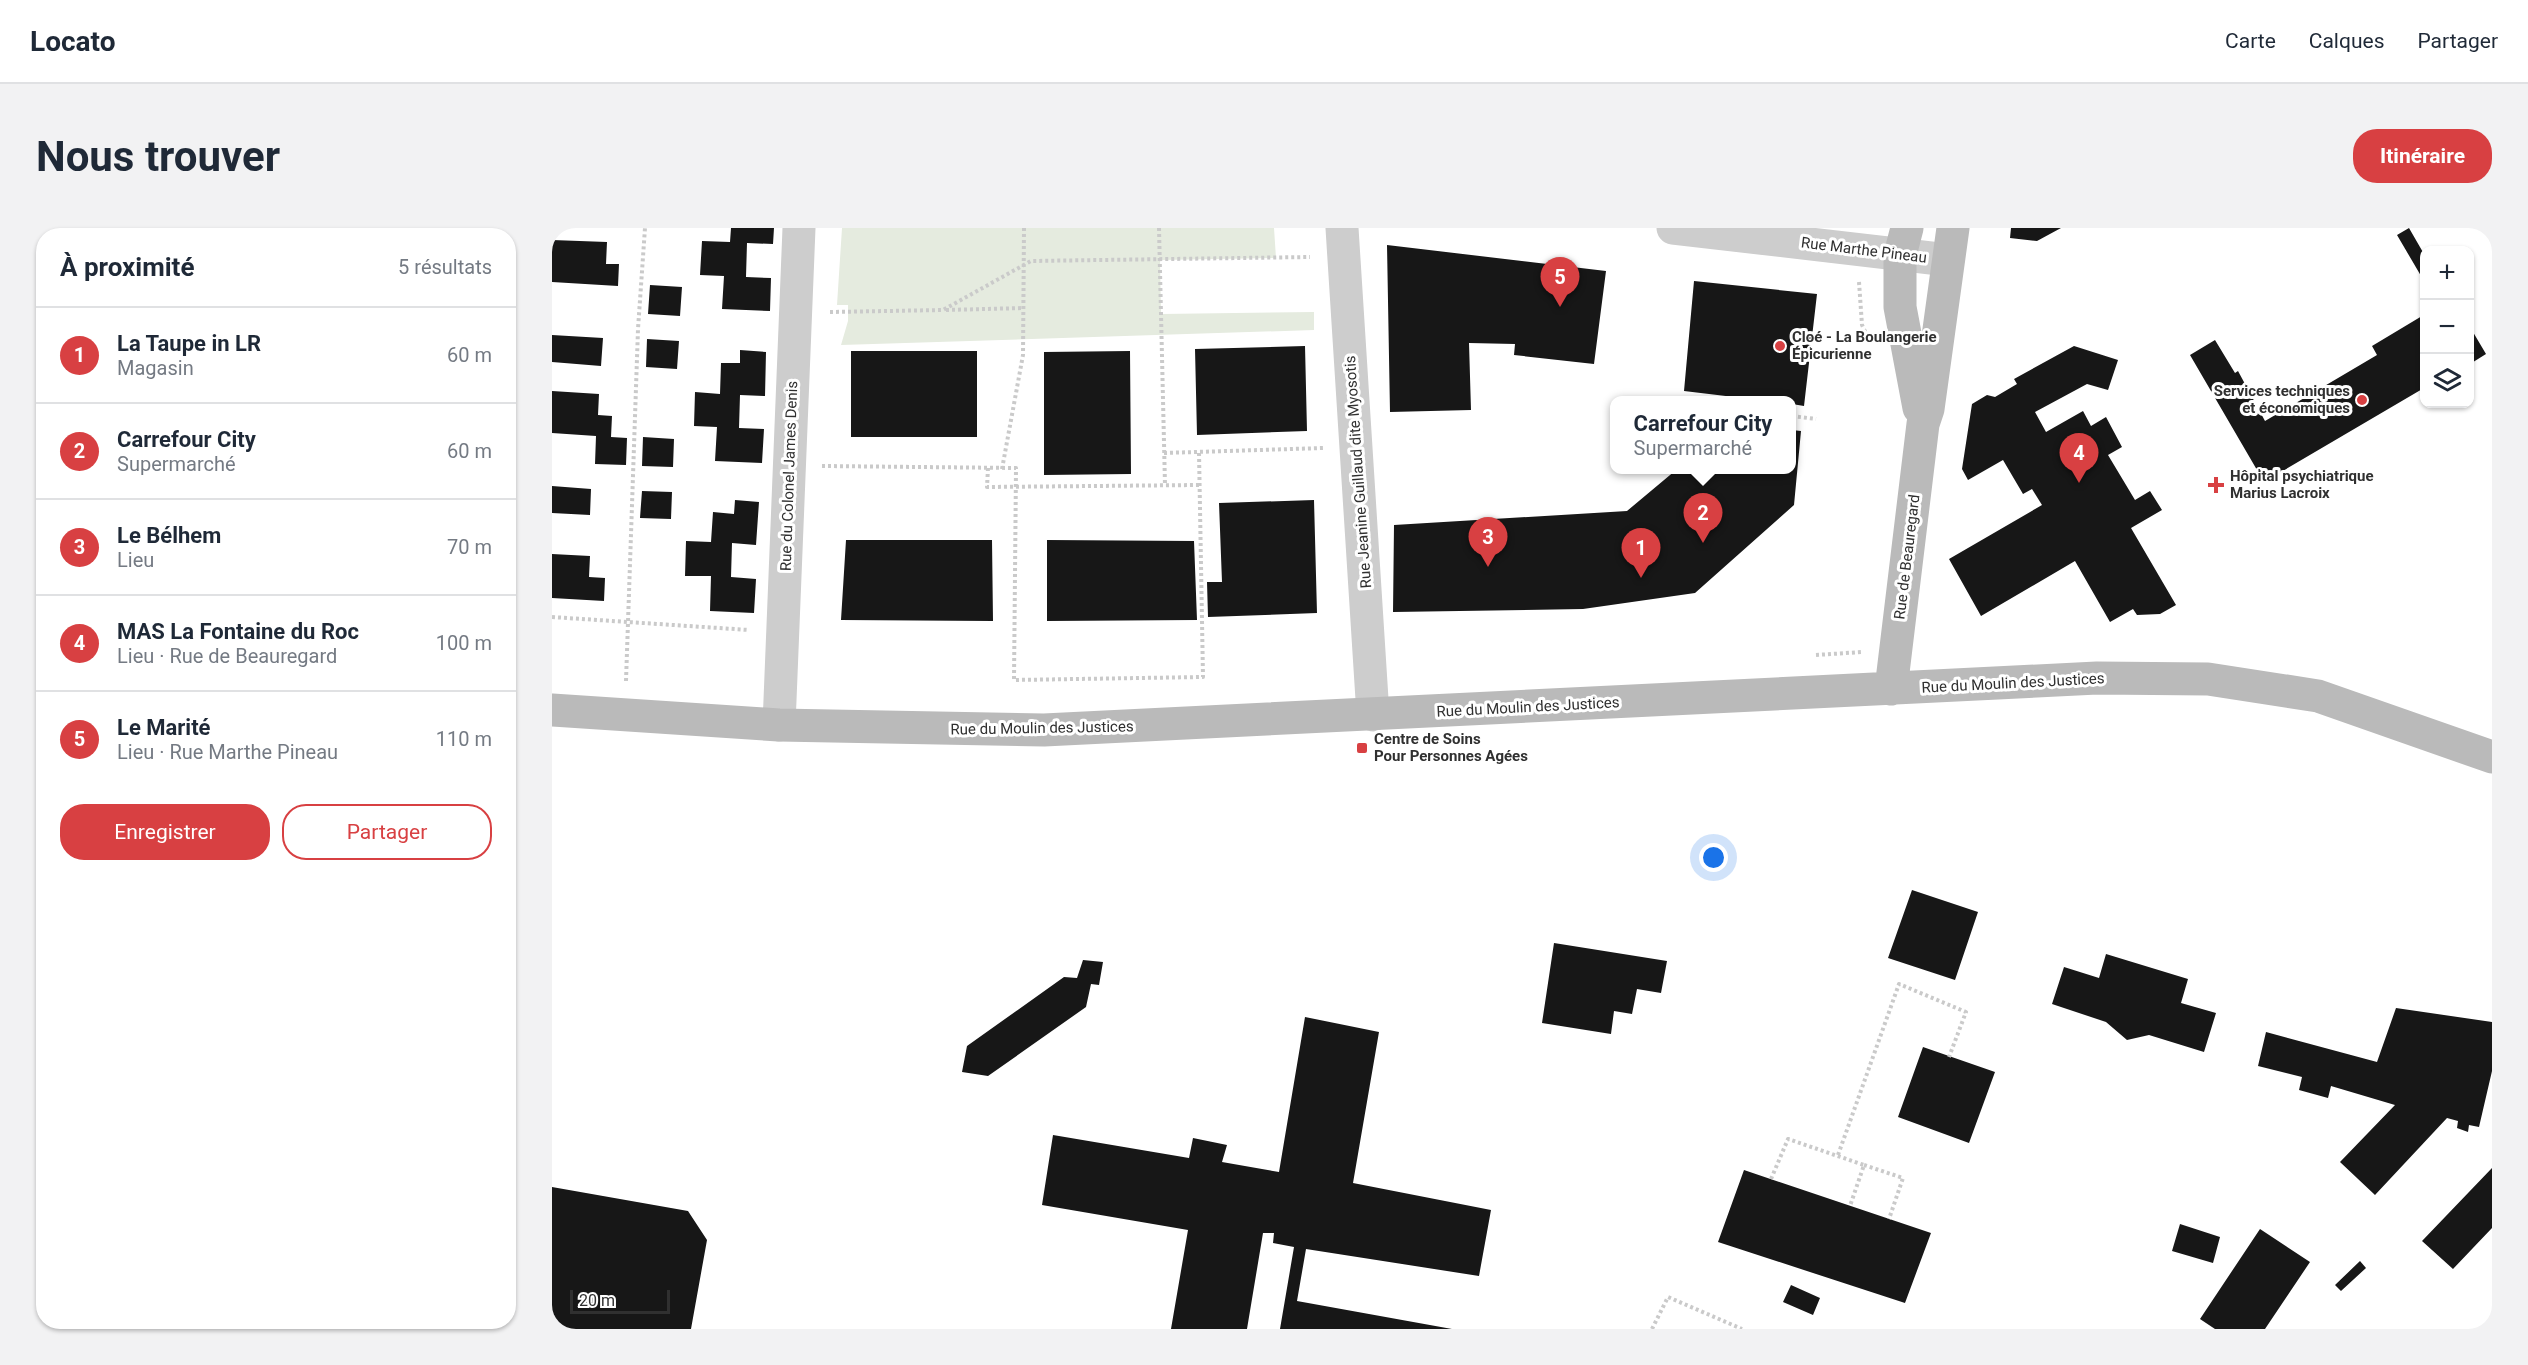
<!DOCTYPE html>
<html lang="fr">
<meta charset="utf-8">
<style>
body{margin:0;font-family:Roboto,sans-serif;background:#f2f2f3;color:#1f2937}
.controls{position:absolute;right:18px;top:18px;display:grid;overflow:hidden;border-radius:12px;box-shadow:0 2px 4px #0004}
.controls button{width:54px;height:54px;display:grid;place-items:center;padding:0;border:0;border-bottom:2px solid #e0e1e3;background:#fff;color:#1f2937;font:30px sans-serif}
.scale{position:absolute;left:18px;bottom:15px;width:100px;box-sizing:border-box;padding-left:6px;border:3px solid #303030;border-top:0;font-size:16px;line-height:21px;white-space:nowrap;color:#303030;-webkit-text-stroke:4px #fff;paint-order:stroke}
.you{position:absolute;left:1162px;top:630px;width:21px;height:21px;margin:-15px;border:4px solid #fff;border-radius:50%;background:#1a73e8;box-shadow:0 0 0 9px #1a73e833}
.badge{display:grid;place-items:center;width:39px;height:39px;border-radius:50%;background:#d84042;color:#fff;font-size:20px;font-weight:700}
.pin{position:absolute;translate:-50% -50px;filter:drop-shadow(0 2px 3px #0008)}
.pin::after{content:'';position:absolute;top:32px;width:21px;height:18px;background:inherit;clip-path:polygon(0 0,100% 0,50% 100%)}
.popup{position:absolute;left:1058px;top:168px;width:186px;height:78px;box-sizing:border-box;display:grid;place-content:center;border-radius:12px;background:#fff;filter:drop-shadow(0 2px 4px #0005);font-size:20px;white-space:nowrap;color:#747a83}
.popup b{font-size:22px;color:#1f2937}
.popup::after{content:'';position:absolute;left:50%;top:100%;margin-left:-12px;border:12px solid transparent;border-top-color:#fff}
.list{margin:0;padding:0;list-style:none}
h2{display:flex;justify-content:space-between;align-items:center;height:78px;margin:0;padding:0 24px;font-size:26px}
h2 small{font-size:20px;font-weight:400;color:#747a83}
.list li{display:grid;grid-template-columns:39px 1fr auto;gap:18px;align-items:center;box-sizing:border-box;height:96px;padding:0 24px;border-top:2px solid #e0e1e3}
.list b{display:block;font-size:22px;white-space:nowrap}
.list p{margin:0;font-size:20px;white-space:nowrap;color:#747a83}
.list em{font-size:20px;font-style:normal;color:#747a83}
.actions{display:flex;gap:12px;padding:18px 24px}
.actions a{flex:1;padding:14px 0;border:2px solid #d84042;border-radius:24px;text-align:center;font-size:21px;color:#d84042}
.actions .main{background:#d84042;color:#fff}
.icon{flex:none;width:33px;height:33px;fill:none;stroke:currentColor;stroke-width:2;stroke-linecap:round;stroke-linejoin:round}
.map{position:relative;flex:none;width:1940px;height:1101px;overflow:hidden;border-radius:24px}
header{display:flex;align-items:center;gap:36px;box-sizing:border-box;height:84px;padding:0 30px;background:#fff;border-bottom:2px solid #e0e1e3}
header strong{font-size:28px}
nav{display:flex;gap:33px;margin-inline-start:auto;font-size:21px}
.intro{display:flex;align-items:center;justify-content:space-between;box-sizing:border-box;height:144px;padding:0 36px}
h1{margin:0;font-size:42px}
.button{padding:15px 27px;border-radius:24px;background:#d84042;color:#fff;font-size:21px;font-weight:700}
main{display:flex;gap:36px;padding:0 36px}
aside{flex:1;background:#fff;border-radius:24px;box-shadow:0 2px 4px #0004}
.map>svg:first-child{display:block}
.green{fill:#e5ebdf}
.building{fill:#171717}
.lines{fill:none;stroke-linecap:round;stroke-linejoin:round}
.path{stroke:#cacaca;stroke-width:4;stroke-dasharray:3 3;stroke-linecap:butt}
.street{stroke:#cdcdcd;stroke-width:33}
.secondary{stroke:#bababa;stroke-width:33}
.poi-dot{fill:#d84042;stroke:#fff;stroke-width:2}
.labels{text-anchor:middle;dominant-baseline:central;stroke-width:6;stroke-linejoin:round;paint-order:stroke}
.street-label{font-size:15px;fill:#303030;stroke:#fff}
.poi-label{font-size:15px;font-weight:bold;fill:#303030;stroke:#fff;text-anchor:start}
</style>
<header>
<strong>Locato</strong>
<nav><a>Carte</a><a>Calques</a><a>Partager</a></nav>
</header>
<div class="intro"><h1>Nous trouver</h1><a class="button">Itinéraire</a></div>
<main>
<aside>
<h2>À proximité<small>5 résultats</small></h2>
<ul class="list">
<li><span class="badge">1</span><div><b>La Taupe in LR</b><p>Magasin</p></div><em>60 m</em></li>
<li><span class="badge">2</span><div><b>Carrefour City</b><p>Supermarché</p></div><em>60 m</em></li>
<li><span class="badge">3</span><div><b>Le Bélhem</b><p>Lieu</p></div><em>70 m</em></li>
<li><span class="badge">4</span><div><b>MAS La Fontaine du Roc</b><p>Lieu · Rue de Beauregard</p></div><em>100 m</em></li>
<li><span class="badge">5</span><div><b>Le Marité</b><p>Lieu · Rue Marthe Pineau</p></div><em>110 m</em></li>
</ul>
<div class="actions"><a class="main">Enregistrer</a><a>Partager</a></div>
</aside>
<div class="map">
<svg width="1940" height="1101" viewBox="0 0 1940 1101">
<rect width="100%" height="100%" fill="#fff"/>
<path class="green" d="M290,0H722L724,30L608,32L609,86L762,84V102L289,117L296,93V77H285Z"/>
<path class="building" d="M179,0H222L221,16L195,15L194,49L219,50L218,83L170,81L172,48L148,47L150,13L178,14Z
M1459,0H1509L1485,13L1458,10Z
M1857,0L1872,26V53L1845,7Z
M0,12L55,14L54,36H67L66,58L0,54Z
M835,17L1054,43L1042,136L962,127L963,116L917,115L919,182L838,184Z
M1142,53L1265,66L1252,178L1240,176V172H1207L1132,163Z
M98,57L130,59L128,88L96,86Z
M1870,88L1872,93V160L1712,254L1638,127L1663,112L1683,145L1686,143L1713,193L1825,127L1820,118Z
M1918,99L1934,126L1918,136Z
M0,107L51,110L49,138L0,134Z
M95,111L127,113L125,141L94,139Z
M753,118L755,203L645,207L643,121Z
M1522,118L1566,132L1556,162L1535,156L1483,184L1494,204L1531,183L1539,198L1554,189L1570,219L1556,227L1583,272L1598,263L1610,282L1579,300L1624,377L1608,386L1585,387L1581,381L1558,394L1523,333L1429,388L1397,331L1490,277L1480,261L1471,266L1451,232L1416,252L1410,241L1420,176L1435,167L1443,169L1465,156L1462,151Z
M188,122L214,124L213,168L188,167L187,200L212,201L210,235L163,233L165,199L142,198L143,164L168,166L169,135H188Z
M299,123H425V209H299Z
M578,123L579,246L492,247V124Z
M0,163L47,166L46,187L60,188L59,209L75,210L74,237L43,236L44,208L0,205Z
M1240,202L1249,203L1242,277L1143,365L1031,381L841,384L842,297L1075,283L1124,242H1240Z
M91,209L122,211L121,239L90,238Z
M0,258L39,261L38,287L0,285Z
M90,263L120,264L119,291L88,290Z
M183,272L207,274L204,317L180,315L179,349L204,351L202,385L158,383L159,348H133L134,313L159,314L161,284L182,286Z
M762,272L765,385L656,389L655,354H670L667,275Z
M294,312H440L441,393L289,392Z
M495,312L642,313L645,392L495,393Z
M0,326L38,328L37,349L53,350L52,373L0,370Z
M1360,662L1426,684L1403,752L1336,730Z
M1002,715L1115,733L1109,765L1085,761L1080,786L1062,783L1059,806L990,795Z
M1554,726L1636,751L1629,775L1664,785L1652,824L1597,807L1575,812L1554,794L1500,776L1512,739L1547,750Z
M531,732L551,734L547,757L539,756L534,779L436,848L410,844L415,818L512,749L525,750Z
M1844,780L1940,794V843L1927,899L1917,897L1916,904L1905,900L1906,893L1895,890L1823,967L1788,934L1843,877L1779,858L1776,870L1747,862L1750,849L1706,838L1714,804L1825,834Z
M753,789L827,804L801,955L939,982L927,1048L754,1021L745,1073L900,1101H728L742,1019L721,1015L722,1005H711L695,1101H619L636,1002L490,977L501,907L637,930L641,910L675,917L670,934L727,944Z
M1371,819L1443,844L1417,915L1346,889Z
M1940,940V1000L1901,1041L1870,1013Z
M1192,942L1379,1005L1353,1075L1166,1014Z
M0,959L136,983L155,1012L139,1101H0Z
M1628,996L1668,1009L1661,1035L1620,1023Z
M1708,1001L1758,1034L1713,1101H1663L1648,1091Z
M1808,1033L1814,1040L1789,1063L1783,1057Z
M1239,1057L1268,1070L1261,1087L1231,1074Z"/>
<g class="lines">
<path class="path" d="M607,0L613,257
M1307,54L1310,97L1319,116
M394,82L472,80
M278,84L391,82L479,33L758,29
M1092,170L1111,172
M1240,188L1264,191
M612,225L771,220
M270,238L464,240L462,452L651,449L647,224
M436,240L435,259L647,257
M450,241L471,127L472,0
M0,389L197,402
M1264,427L1310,424
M74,453L86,101L93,0
M1286,927L1347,756L1414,784L1397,829
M1312,937L1351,950L1337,991
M1219,951L1236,911L1312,937L1298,978
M1100,1101L1116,1069L1190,1101"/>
<path class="street" d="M790,0L821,487
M1121,0L1396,32
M227,497L247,0"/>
<path class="secondary" d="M1355,0L1348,27V79L1367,180
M1339,461L1371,196L1376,181L1401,0
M0,482L227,497L492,502L1545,450L1656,451L1766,468L1940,529"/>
</g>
<g class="poi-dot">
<circle cx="1228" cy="118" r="6"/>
<circle cx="1810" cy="172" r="6"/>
<path d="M1661 248h6v6h6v6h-6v6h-6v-6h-6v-6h6z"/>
<rect x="804" y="514" width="12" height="12" rx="3"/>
</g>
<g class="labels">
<g class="street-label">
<text transform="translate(1312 22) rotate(7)">Rue Marthe Pineau</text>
<text transform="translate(806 244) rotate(-94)">Rue Jeanine Guillaud dite Myosotis</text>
<text transform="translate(237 248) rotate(-88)">Rue du Colonel James Denis</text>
<text transform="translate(1355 329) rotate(-83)">Rue de Beauregard</text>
<text transform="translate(1461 455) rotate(-3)">Rue du Moulin des Justices</text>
<text transform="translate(976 479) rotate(-3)">Rue du Moulin des Justices</text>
<text transform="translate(490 500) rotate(-1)">Rue du Moulin des Justices</text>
</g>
<g class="poi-label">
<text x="1240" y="109">Cloé - La Boulangerie<tspan x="1240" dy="17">Épicurienne</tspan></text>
<text x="1798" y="163" text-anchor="end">Services techniques<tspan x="1798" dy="17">et économiques</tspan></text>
<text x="1678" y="248">Hôpital psychiatrique<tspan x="1678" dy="17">Marius Lacroix</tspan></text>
<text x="822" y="511">Centre de Soins<tspan x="822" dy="17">Pour Personnes Agées</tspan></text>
</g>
</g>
</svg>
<div class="controls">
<button>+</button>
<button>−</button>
<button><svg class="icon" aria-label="layers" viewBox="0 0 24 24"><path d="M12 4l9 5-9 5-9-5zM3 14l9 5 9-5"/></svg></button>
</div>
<div class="scale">20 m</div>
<div class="you"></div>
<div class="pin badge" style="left:1089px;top:350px">1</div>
<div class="pin badge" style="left:1151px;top:315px">2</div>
<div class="popup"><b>Carrefour City</b>Supermarché</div>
<div class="pin badge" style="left:936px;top:339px">3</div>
<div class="pin badge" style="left:1527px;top:255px">4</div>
<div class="pin badge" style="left:1008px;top:79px">5</div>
</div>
</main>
